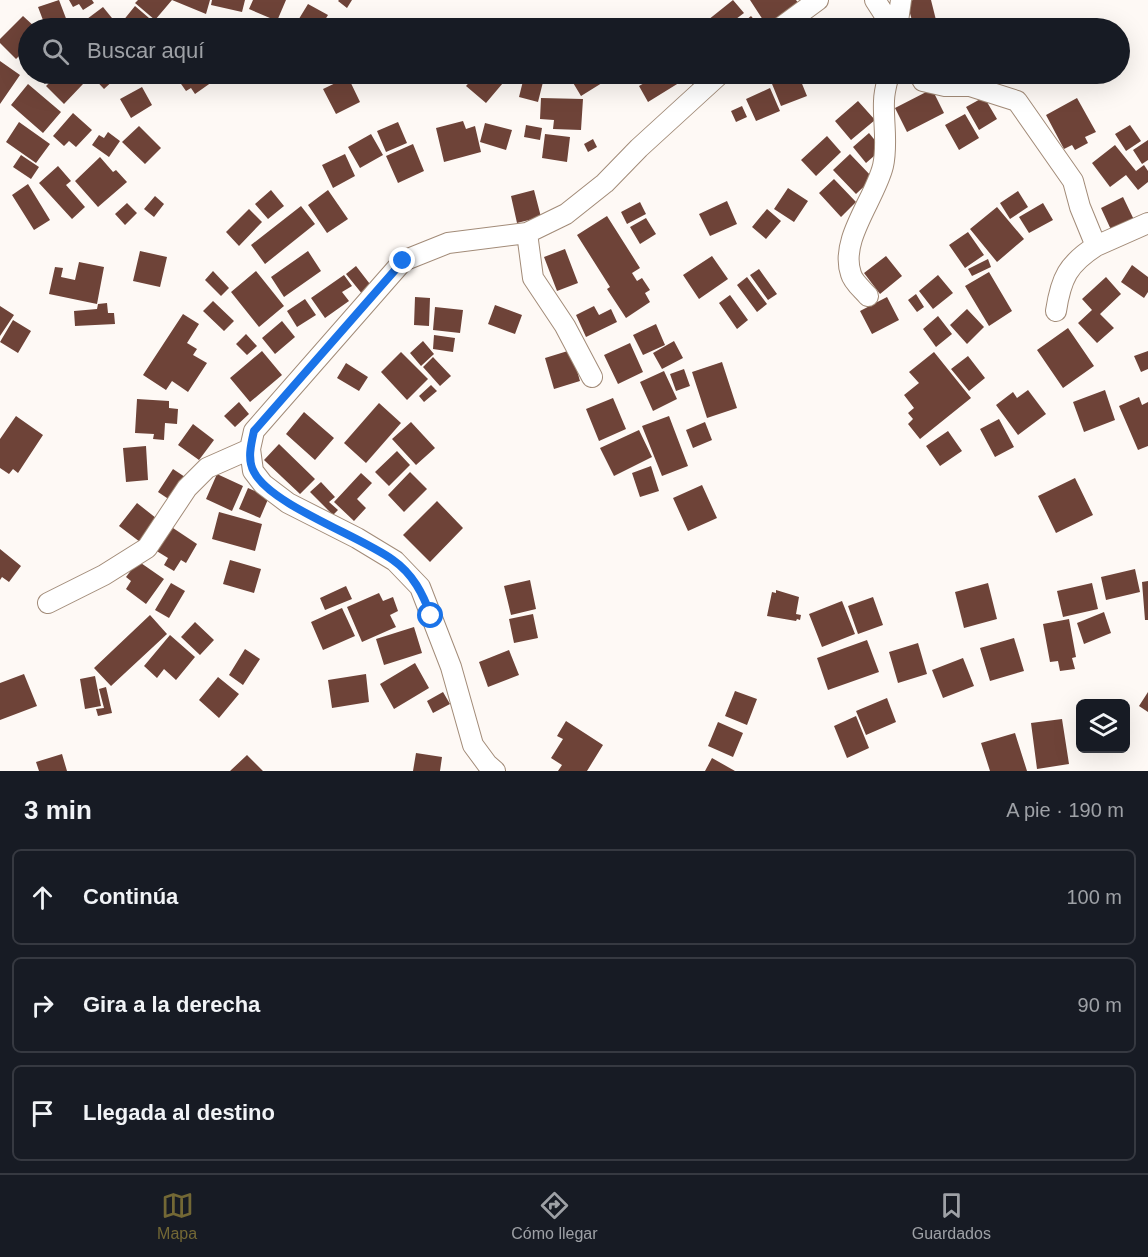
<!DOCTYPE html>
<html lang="es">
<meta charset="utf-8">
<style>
body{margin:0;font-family:Arial,sans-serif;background:#20242c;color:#f1f3f6}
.controls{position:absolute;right:18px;bottom:18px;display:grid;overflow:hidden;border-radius:9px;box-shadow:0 6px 24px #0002}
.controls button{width:54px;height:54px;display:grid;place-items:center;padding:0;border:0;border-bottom:2px solid #363941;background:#171b24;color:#f1f3f6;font:30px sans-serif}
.stop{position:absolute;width:18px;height:18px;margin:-14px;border:4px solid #1a73e8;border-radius:50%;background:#fff}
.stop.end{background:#1a73e8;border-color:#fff;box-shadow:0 2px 6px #0008}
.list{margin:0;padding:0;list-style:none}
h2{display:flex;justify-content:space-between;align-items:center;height:78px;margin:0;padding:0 24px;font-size:26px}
h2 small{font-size:20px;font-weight:400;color:#9ea1a6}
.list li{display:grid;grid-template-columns:39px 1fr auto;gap:18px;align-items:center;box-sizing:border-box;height:96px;margin:0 12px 12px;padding:0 12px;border:2px solid #363941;border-radius:9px}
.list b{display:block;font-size:22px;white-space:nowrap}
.list em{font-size:20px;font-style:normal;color:#9ea1a6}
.icon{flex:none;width:33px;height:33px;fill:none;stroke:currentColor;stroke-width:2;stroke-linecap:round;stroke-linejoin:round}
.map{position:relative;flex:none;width:1148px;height:771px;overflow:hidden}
.search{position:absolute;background:#171b24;box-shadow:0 6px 24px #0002;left:18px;right:18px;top:18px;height:66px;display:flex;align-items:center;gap:15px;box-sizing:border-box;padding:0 21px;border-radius:33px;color:#9ea1a6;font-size:22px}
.sheet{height:402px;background:#171b24}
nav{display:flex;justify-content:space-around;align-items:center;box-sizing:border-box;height:84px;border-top:2px solid #363941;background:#171b24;font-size:16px;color:#9ea1a6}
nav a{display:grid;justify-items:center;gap:3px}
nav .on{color:#736835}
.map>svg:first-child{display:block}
.building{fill:#6e4338}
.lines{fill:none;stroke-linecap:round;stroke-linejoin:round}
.minor-casing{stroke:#a28b78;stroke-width:22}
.minor{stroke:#fff;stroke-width:20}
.route{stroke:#1a73e8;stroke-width:8}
</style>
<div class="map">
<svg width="1148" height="771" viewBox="0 0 1148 771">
<rect width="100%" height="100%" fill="#fef9f5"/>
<path class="building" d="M59,0L67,21L46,28L38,7Z
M69,0H92L94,3L83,10L79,4L73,7Z
M138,0H172L155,20L135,3Z
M172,0H210L206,14Z
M212,0H245L242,12L211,5Z
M253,0H286L277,21L249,9Z
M339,0H352L347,8L338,1Z
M733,0L744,13L724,28H715L708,20Z
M750,0H796L799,4L767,26Z
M913,0H931L938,28H914L907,2Z
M308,4L328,15L320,28L294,27Z
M135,6L156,24L153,28H121L118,27Z
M103,7L116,23L109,28H75Z
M23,16L36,28H28V54L25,50L16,59L0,43V39Z
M751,16L757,23L751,28H741L739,26Z
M0,61L20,75L0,104Z
M35,74H51L53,75L45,84Z
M58,74H73L83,84L64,104L46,86Z
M90,74H112L116,78L104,89Z
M174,74H207L212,82L195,94L191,88L186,91Z
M213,74H236L227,81L222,75L217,79Z
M477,74H504L508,77L486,103L466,86Z
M574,74H608L610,78L581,96L569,76Z
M660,74H677L682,81L648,102L639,86Z
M684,74H709L693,85Z
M783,74H798L807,96L781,106L770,79Z
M348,77L360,102L336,114L323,89Z
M524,77L543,82L538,102L519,97Z
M28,84L61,112L43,133L11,105Z
M142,87L152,105L131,118L120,99Z
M770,88L780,111L756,121L746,99Z
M932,89L944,113L907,132L895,108Z
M984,97L997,119L979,130L966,107Z
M541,98L583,99L581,130L553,129L554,120L540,119Z
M1077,98L1096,132L1085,137L1088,143L1075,150L1072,145L1064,149L1046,115Z
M858,101L875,120L851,140L835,121Z
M742,106L747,117L736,122L731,111Z
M73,113L92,130L76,147L69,141L64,146L53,136Z
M965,114L979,138L959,150L945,125Z
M463,121L466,129L475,126L481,152L444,162L436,128Z
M19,122L50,144L36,163L6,142Z
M398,122L407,143L386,152L377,131Z
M485,123L512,130L506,150L480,142Z
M526,125L542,128L540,140L524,137Z
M1130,125L1141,141L1126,151L1115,134Z
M139,126L161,148L145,164L122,142Z
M108,132L120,141L109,157L92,145L99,135L104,138Z
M869,133L882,149L866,163L853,147Z
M371,134L383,155L360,168L348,147Z
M545,134L570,137L567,162L542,158Z
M827,136L841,152L816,176L801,160Z
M593,139L597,147L588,152L584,144Z
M1148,140V160L1142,164L1133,150Z
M413,144L424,171L398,183L386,156Z
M1115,145L1136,171L1144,165L1148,171V182L1138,190L1126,175L1110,187L1092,163Z
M345,154L355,176L333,188L322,165Z
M850,154L873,178L856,194L833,170Z
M21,155L39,167L31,179L13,167Z
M100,157L113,172L116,170L127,182L98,207L75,181Z
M58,166L71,181L66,185L85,207L72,219L39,183Z
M834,179L856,202L841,217L819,193Z
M28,184L50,220L34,230L12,195Z
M788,188L808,201L794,222L774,209Z
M271,190L284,206L268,219L255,204Z
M328,190L348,219L327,233L308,205Z
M534,190L541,217L517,223L511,196Z
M1018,191L1028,207L1010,219L1000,203Z
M155,196L164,204L154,217L144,209Z
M1123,197L1136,224L1113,234L1101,208Z
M727,201L737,224L710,236L699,214Z
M640,202L646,214L627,224L621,212Z
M127,203L137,213L125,225L115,214Z
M1043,203L1053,220L1029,233L1019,217Z
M301,206L315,224L265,264L251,245Z
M997,207L1024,239L997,262L970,229Z
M249,209L262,222L239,246L226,232Z
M767,209L781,221L766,239L752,227Z
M607,216L640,268L632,273L637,281L642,278L650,290L645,293L650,302L626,318L607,289L610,287L577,235Z
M646,218L656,234L640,244L630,227Z
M968,232L984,255L965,268L949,245Z
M565,249L578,283L557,291L544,257Z
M140,251L167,257L160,287L133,281Z
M308,251L321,271L284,297L271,277Z
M712,256L728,279L699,299L683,275Z
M886,256L902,276L880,294L864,273Z
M988,259L991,267L972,276L968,269Z
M79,262L104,267L97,304L49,294L55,267L63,268L61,277L75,280Z
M1132,265L1148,277V292L1144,298L1121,282Z
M356,266L373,288L363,295L346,274Z
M759,269L777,294L768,300L750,275Z
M213,271L229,288L221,296L205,280Z
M256,271L284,306L259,327L231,292Z
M989,272L1012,311L989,326L965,286Z
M344,275L352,286L342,292L349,301L325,318L311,298Z
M938,275L953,293L933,309L919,291Z
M747,277L767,304L757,312L737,285Z
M1106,277L1121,294L1100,314L1114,328L1097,343L1078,323L1092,310L1082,299Z
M916,294L924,307L917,312L908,300Z
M730,295L748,320L737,329L719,303Z
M415,297L430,298L429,326L414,325Z
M887,297L899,320L872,334L860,311Z
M305,299L316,315L297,327L287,311Z
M213,301L234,321L224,331L203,311Z
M107,303L108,313H114L115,324L75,326L74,311L97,309L98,304Z
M495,305L522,315L515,334L488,324Z
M0,306L14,315L0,336Z
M594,306L599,315L611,309L617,322L586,337L576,315Z
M435,307L463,310L460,333L433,330Z
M967,309L984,327L967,344L950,325Z
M183,314L199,324L187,343L197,349L193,355L207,363L188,392L172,381L166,390L143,375Z
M938,316L952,334L936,347L923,329Z
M13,320L31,331L18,353L0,342Z
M282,321L295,337L275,354L262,338Z
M656,324L665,345L643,355L633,335Z
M1068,328L1094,366L1063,388L1037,350Z
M246,334L257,346L247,355L236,344Z
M434,335L455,338L453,352L433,349Z
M423,341L434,354L421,366L410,353Z
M674,341L683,358L662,369L653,353Z
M630,343L643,372L618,384L604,355Z
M571,350L580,381L554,389L545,358Z
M262,351L282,375L250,402L230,378Z
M1148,351V369L1141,372L1134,356Z
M401,352L428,379L407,400L381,372Z
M934,352L971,398L920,439L908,424L913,419L908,413L914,408L904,395L919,383L909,372Z
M968,356L985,378L969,391L951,369Z
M433,357L451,376L440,386L423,367Z
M722,362L737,408L707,418L692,372Z
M346,363L368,377L359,391L337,378Z
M684,369L690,386L676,391L670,374Z
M664,371L677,399L653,411L640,382Z
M431,385L437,391L424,402L419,396Z
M1028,390L1046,414L1018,435L996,405L1013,392L1017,398Z
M1105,390L1115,420L1084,432L1073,402Z
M1139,397L1142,405L1148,402V446L1138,450L1119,406Z
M613,398L626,429L599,441L586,409Z
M137,399L169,401V408L178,409L177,424L165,423L164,440L153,439L154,434L135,433Z
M239,402L249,414L235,427L224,416Z
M379,403L401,423L366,463L344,443Z
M304,412L334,438L315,460L286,434Z
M16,416L43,435L18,473L13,469L9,474L0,468V439Z
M669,416L688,466L662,476L642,426Z
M999,419L1014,447L995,457L980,429Z
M411,422L435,448L416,465L392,439Z
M705,422L712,440L693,448L686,430Z
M193,424L214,440L199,460L178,445Z
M639,430L652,457L614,476L600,448Z
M948,431L962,451L940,466L926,446Z
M279,444L315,479L300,494L264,460Z
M146,446L148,480L126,482L123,448Z
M397,451L410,465L389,486L375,472Z
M651,466L659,491L640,497L632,473Z
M173,469L185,477L170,500L158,492Z
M410,472L427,489L404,512L388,495Z
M361,473L372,483L357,499L366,508L354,521L334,502Z
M217,474L243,486L232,511L206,499Z
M1075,478L1093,515L1056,533L1038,496Z
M321,482L335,497L329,502L338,510L333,515L310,492Z
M702,485L717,518L688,531L673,498Z
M248,488L269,497L260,518L239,509Z
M437,501L463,528L430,562L403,535Z
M137,503L161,522L144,545L119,526Z
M219,512L262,524L255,551L212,539Z
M170,526L197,544L186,563L181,560L174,571L164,565L168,558L155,550Z
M0,549L21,566L9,582L2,577L0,580Z
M230,560L261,569L254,593L223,584Z
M138,561L164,579L146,604L126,589L131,581L126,577Z
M1135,569L1140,592L1106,600L1101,577Z
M530,580L536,609L511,615L504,586Z
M1148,581V620H1145L1142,582Z
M171,583L185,591L169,618L155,610Z
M988,583L997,619L964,628L955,592Z
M1092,583L1098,609L1063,617L1057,591Z
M346,586L352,599L325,610L320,598Z
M776,590L799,597L796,614L801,615L800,620L797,619L796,621L767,616L772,592L776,593Z
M379,593L383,601L393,597L398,611L390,615L396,627L362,642L347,607Z
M873,597L883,625L858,634L848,606Z
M842,601L855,634L822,647L809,614Z
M342,608L355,636L323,650L311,622Z
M1104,612L1111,633L1084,644L1077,623Z
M533,614L538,638L514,643L509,619Z
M150,615L167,634L111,686L94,668Z
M1069,619L1076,657L1072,658L1075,669L1060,671L1058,661L1050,662L1043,624Z
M195,622L214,640L200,655L181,637Z
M414,627L422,653L384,665L376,639Z
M170,635L195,657L176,680L164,669L157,678L144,666Z
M1014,638L1024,671L990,681L980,648Z
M867,640L879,672L828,690L817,658Z
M918,643L927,674L898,683L889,652Z
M245,649L260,659L243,685L229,675Z
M509,650L519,675L488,687L479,662Z
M963,658L974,686L943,698L932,670Z
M415,663L429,688L394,709L380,684Z
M24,674L37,706L0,720V683Z
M366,674L369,702L332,708L328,680Z
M95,676L101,706L85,709L80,679Z
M218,677L239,694L219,718L199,700Z
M106,687L112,713L98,716L96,709L104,708L99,689Z
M735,691L757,699L747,725L725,716Z
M443,692L450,704L433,713L427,701Z
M1148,692V712L1139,706Z
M887,698L896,722L866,735L856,711Z
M856,716L869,748L847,758L834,726Z
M1062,719L1069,764L1037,769L1031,723Z
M566,721L603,745L587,771H558L562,765L551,758L563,739L557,736Z
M718,722L743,733L733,757L708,746Z
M1015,733L1027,771H990L981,743Z
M416,753L442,757L440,771H413Z
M62,754L67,771H39L36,762Z
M247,755L263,771H230Z
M712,758L735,771H705Z"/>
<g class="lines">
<defs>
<path id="minor" d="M875,0L893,28
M780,28L818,0
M897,28L901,0
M919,74L923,81L945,86H970L1017,101L1073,181L1080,207L1096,246L1148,223
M527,233L533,278L565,326L592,377
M868,296C863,290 853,282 851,274C839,240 875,199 883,166C888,144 883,122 884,101C884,92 887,82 889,74
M1056,311C1061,278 1068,264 1096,246
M48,603L104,575L147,548L187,488L207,468L250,449
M495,771L487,764L473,745L451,667L420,587L395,561L357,538L288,503L263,484L253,471L250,449L254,431L403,261L448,243L527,233L566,214L605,183L639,148L720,74"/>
</defs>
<use href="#minor" class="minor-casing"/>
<use href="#minor" class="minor"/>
</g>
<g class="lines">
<path class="route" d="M403,261L254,431C251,444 247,460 254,472C271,505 360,536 393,560C413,574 423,594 431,616"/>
</g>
</svg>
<div class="controls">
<button><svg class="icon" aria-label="layers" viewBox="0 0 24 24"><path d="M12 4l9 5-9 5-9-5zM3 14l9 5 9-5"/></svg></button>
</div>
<div class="stop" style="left:431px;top:616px"></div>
<div class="stop end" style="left:403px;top:261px"></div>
<div class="search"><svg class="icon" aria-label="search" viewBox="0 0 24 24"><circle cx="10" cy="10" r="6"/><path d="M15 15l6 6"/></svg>Buscar aquí</div>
</div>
<section class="sheet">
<h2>3 min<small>A pie · 190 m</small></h2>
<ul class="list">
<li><svg class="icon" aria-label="ahead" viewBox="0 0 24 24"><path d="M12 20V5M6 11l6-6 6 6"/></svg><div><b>Continúa</b></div><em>100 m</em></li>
<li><svg class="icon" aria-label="right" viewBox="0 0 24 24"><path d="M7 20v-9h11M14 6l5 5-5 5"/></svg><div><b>Gira a la derecha</b></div><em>90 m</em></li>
<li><svg class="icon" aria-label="arrive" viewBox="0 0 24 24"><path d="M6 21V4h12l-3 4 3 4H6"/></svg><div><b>Llegada al destino</b></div></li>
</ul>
</section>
<nav>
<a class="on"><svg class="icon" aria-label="map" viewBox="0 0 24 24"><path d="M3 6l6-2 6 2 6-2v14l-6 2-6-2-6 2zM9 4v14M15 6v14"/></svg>Mapa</a>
<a><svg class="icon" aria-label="directions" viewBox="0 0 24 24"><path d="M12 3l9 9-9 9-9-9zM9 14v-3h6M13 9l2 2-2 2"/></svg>Cómo llegar</a>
<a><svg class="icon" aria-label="saved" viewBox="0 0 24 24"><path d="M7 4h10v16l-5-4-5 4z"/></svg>Guardados</a>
</nav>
